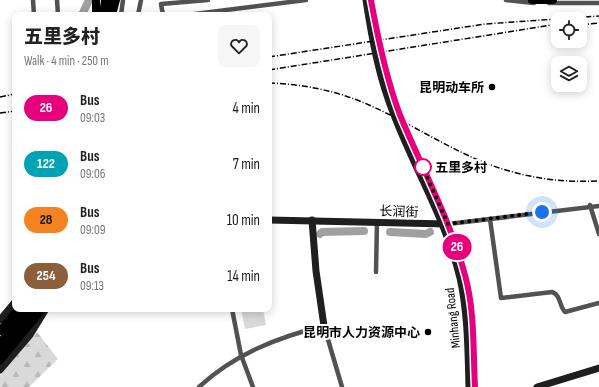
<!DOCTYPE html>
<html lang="en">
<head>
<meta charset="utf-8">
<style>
	:root { --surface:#fff; --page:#f6f6f6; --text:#222; --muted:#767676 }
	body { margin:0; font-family:"Sofia Sans Condensed","Noto Sans SC",sans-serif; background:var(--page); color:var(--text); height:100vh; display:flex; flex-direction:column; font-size:15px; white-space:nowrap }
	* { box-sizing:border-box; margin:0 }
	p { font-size:13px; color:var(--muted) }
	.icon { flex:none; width:22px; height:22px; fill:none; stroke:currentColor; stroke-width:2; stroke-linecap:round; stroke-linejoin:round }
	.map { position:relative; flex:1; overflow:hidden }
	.details { position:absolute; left:12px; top:12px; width:260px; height:300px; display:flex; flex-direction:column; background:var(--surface); border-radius:8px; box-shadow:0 2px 10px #0003 }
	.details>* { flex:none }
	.badge { padding:0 8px; border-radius:13px; font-size:14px; line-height:26px }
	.controls { position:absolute; left:551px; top:12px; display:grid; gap:8px }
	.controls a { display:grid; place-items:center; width:36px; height:36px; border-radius:8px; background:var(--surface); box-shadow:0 2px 10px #0003; font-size:20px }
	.you { position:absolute; width:20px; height:20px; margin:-10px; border:3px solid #fff; border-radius:50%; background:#1a73e8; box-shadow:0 0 0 6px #1a73e833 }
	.map>.badge { position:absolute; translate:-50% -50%; box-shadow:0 0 0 2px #fff }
	.round { display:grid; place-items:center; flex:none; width:42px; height:42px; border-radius:8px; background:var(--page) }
	.headline { display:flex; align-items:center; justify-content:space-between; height:68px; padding:0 12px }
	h1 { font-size:19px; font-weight:800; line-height:30px }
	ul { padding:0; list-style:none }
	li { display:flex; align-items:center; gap:12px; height:56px; padding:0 12px }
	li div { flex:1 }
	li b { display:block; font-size:15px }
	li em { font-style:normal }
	li .badge { min-width:44px; font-weight:700; text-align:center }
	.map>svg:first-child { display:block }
	.forest { fill:url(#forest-firs) }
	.pitch { fill:#d9d9d9 }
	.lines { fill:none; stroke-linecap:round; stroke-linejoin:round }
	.river { stroke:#a0a0a0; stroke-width:8 }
	.street { stroke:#525252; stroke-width:4.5 }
	.secondary { stroke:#1f1f1f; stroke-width:7 }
	.primary { stroke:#000; stroke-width:7 }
	.highway { stroke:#000; stroke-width:8 }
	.rail { stroke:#000; stroke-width:1.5; stroke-dasharray:6 2 1 2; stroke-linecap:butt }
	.line-casing { stroke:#fff; stroke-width:9 }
	.line { stroke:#e6007e; stroke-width:6 }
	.walk { stroke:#000; stroke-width:4; stroke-dasharray:0 7.2 }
	.poi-dot { fill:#000; stroke:#fff; stroke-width:1.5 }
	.stop-dot { fill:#fff; stroke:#e6007e; stroke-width:2 }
	.labels { text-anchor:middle; stroke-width:4; stroke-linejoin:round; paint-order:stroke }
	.poi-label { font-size:13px; font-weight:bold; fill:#000; stroke:#fff; text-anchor:end }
	.stop-label { font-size:13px; font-weight:bold; fill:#000; stroke:#fff; text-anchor:start }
	.street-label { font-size:13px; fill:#000; stroke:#fff }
</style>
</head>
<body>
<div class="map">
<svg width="599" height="387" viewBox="0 0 599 387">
	<defs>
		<pattern id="forest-firs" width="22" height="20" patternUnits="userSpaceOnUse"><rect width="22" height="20" fill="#d9d9d9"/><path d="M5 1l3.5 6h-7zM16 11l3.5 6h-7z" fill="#b8b8b8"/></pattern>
	</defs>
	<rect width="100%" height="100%" fill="#fff"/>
	<!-- forest -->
	<polygon class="forest" points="37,332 58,359 29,387 0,387 0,375"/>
	<!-- pitch -->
	<polygon class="pitch" points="241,309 263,309 266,325 245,329"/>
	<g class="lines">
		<!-- river -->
		<g class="river">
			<polyline points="82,15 89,0"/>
			<polyline points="390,232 426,234 430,232"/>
			<polyline points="320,234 322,232 364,231"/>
		</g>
		<!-- street -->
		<g class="street">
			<polyline points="33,0 34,15"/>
			<polyline points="57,0 58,15"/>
			<polyline points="506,0 534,3"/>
			<polyline points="549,3 599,3"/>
			<polyline points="121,15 123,0"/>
			<polyline points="138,15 141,0"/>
			<polyline points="163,15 161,4 208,0"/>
			<polyline points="187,15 306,0"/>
			<polyline points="590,205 599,234"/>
			<path d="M490,219L501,298L552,292C561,295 559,306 565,312L599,303"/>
			<polyline points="448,224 599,206"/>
			<polyline points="376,272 377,222"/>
			<polyline points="232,309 241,355 253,387"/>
			<path d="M199,387C235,354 278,337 324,326L342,387"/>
		</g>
		<!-- secondary -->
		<g class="secondary">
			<path d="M366,0C372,39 379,78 394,115C415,170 446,220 460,278C468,314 468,351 469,387"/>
			<path d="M371,0C378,39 386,78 400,115C422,168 450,219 465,275C474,311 474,350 475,387"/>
			<polyline points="269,220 447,224"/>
			<polyline points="312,220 316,271 324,326"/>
			<polyline points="0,320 15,302"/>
			<polyline points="0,370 30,335 46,309"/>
			<polyline points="537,387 599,368"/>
		</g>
		<!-- primary -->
		<g class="primary">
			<polyline points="107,15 109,0"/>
			<polyline points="0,352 36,309"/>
			<polyline points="0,361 43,309"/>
		</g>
		<!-- highway -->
		<g class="highway">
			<polyline points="532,0 553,0"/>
			<polyline points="96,15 96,0"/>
			<polyline points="103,15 105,0"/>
			<polyline points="112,15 116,0"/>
			<polyline points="0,331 18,309"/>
			<polyline points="0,343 27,309"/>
		</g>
		<!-- rail -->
		<g class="rail">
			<polyline points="580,25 599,23"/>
			<polyline points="269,57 485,24 599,16"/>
			<polyline points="269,70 558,24"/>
			<path d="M269,83C303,84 338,91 369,105C408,122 444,146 483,162C520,177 559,183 599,181"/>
			<polyline points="0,97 15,94"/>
			<polyline points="0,113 15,111"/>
		</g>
	</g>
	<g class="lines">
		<!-- line casing -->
		<g class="line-casing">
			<path id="line" d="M371,0C378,39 386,78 400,115C422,168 450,219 465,275C475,311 473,350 475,387"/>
		</g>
		<!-- line -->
		<use href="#line" class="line"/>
		<!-- walk -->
		<polyline class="walk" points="423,167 422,166 448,224 542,212"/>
	</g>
	<!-- markers -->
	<g class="poi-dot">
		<circle cx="492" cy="87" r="4"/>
		<circle cx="428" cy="332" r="4"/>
	</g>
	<circle class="stop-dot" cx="423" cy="167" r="8"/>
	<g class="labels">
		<!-- poi labels -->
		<g class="poi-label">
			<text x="484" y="92">昆明动车所</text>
			<text x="420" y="337">昆明市人力资源中心</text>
		</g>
		<!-- stop labels -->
		<g class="stop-label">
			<text x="435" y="172">五里多村</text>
		</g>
		<!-- street labels -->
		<g class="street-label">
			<text transform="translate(399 211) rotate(2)" y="5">长润街</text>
			<text transform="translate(452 318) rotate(-96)" y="5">Minhang Road</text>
		</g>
	</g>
</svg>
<div class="controls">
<a><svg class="icon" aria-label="locate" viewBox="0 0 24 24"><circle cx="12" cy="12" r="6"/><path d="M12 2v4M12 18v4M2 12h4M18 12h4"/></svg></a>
<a><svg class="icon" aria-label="layers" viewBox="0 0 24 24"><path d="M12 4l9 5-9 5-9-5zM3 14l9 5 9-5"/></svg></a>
</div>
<div class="you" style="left:542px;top:212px"></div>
<b class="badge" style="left:457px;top:247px;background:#e6007e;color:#fff">26</b>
<section class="details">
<div class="headline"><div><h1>五里多村</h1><p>Walk · 4 min · 250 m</p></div><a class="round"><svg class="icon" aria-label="heart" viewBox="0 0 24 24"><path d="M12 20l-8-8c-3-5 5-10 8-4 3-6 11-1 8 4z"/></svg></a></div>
<ul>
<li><span class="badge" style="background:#e6007e;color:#fff">26</span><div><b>Bus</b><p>09:03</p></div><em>4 min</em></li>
<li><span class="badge" style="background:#00a3b4;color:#fff">122</span><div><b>Bus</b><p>09:06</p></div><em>7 min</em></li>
<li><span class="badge" style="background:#f58220;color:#111">28</span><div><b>Bus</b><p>09:09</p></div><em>10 min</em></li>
<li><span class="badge" style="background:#8b5e3c;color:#fff">254</span><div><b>Bus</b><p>09:13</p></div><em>14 min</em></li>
</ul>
</section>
</div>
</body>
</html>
